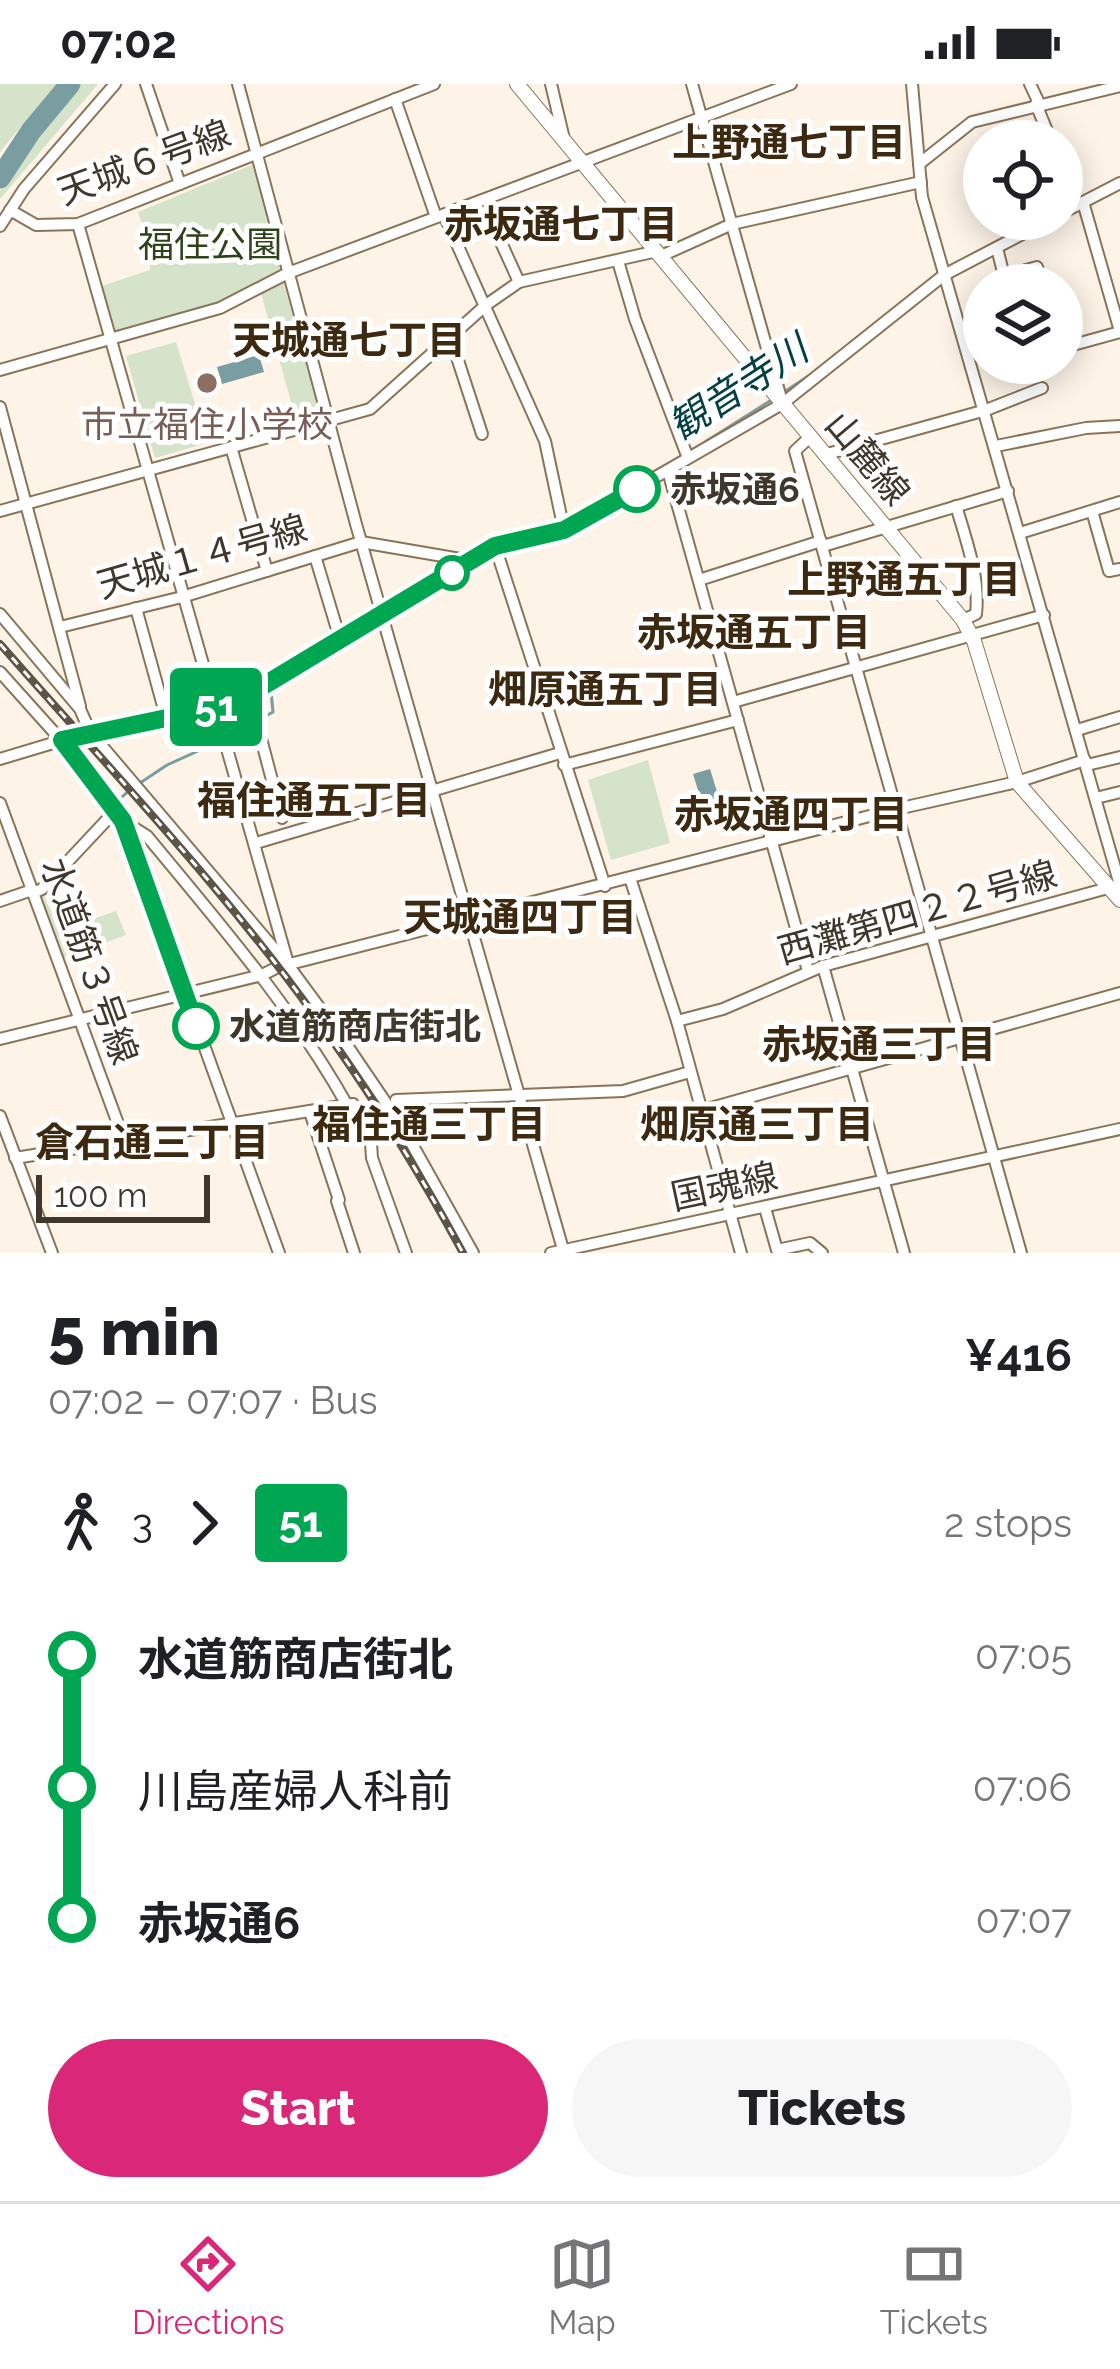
<!DOCTYPE html>
<html lang="en">
<head>
<meta charset="utf-8">
<style>
	:root { --surface:#fff; --page:#f6f6f6; --text:#202124; --muted:#757577; --line:#e0e0e0; --accent:#db2777 }
	body { margin:0; font-family:Raleway,"Noto Sans JP",sans-serif; background:var(--page); color:var(--text); height:100vh; display:flex; flex-direction:column; font-size:45px; white-space:nowrap }
	* { box-sizing:border-box; margin:0 }
	p { font-size:39px; color:var(--muted) }
	.icon { flex:none; width:66px; height:66px; fill:none; stroke:currentColor; stroke-width:2; stroke-linecap:round; stroke-linejoin:round }
	.map { position:relative; height:1169px; overflow:hidden }
	.drawer { display:flex; flex-direction:column; background:var(--surface); flex:1 }
	.drawer>* { flex:none }
	.badge { padding:0 24px; border-radius:9px; font-size:42px; line-height:78px }
	.tools { position:absolute; left:963px; top:36px; display:grid; gap:24px }
	.tools a { display:grid; place-items:center; width:120px; height:120px; border-radius:50%; background:var(--surface); box-shadow:0 6px 30px #0003; font-size:60px }
	.scale { position:absolute; left:36px; bottom:30px; width:174px; box-sizing:border-box; padding-left:12px; border:6px solid #40372b; border-top:0; font-size:33px; line-height:42px; white-space:nowrap; color:#40372b; -webkit-text-stroke:9px #fff; paint-order:stroke }
	.map>.badge { position:absolute; translate:-50% -50%; box-shadow:0 0 0 6px #fff }
	.legs { display:flex; align-items:center; gap:18px; height:132px; padding:0 48px; font-size:39px }
	.legs p { margin-inline-start:auto }
	.summary { display:flex; align-items:center; justify-content:space-between; height:204px; padding:0 48px }
	h1 { font-size:66px; font-weight:800; line-height:90px }
	.action { display:flex; gap:24px; margin-top:auto; padding:24px 48px }
	.action a { flex:1; height:138px; border-radius:72px; background:var(--accent); color:#fff; font-size:48px; font-weight:800; line-height:138px; text-align:center }
	.action a+a { background:var(--page); color:var(--text) }
	ul { padding:0 48px; list-style:none }
	li { display:flex; align-items:center; gap:42px; height:132px; font-size:45px }
	li i { display:grid; place-items:center; width:18px; height:100%; margin:0 15px; background:currentColor }
	li i::after { content:''; width:30px; height:30px; margin:-15px; border:9px solid; border-radius:50%; background:var(--surface) }
	li p { margin-inline-start:auto }
	li:first-child i { background:linear-gradient(#0000 50%,currentColor 0) }
	li:last-child i { background:linear-gradient(currentColor 50%,#0000 0) }
	.status { display:flex; justify-content:space-between; align-items:center; height:84px; padding:0 60px; background:var(--surface); direction:ltr }
	.status svg { height:33px; fill:currentColor }
	.tab-bar { display:flex; justify-content:space-around; align-items:center; height:168px; border-top:3px solid var(--line); background:var(--surface); font-size:33px; color:var(--muted) }
	.tab-bar a { display:grid; justify-items:center; gap:6px }
	.tab-bar .active { color:var(--accent) }
	.map>svg:first-child { display:block }
	.green { fill:#d4e3c9 }
	.water { fill:#799da0 }
	.lines { fill:none; stroke-linecap:round; stroke-linejoin:round }
	.stream { stroke:#799da0; stroke-width:3 }
	.river { stroke:#799da0; stroke-width:21 }
	.minor-casing { stroke:#8a7459; stroke-width:14 }
	.major-casing { stroke:#8a7459; stroke-width:16 }
	.minor { stroke:#fff; stroke-width:10 }
	.major { stroke:#fff; stroke-width:14 }
	.rail-casing { stroke:#5d5448; stroke-width:8 }
	.rail { stroke:#fff; stroke-width:3; stroke-dasharray:9; stroke-linecap:butt }
	.line-1-casing { stroke:#fff; stroke-width:27 }
	.line-1 { stroke:#00a651; stroke-width:18 }
	.education-dot { fill:#8d6e63; stroke:#fff; stroke-width:4.5 }
	.stop-1-dot { fill:#fff; stroke:#00a651; stroke-width:6 }
	.labels { text-anchor:middle; stroke-width:10; stroke-linejoin:round; paint-order:stroke }
	.street-label { font-size:36px; fill:#40372b; stroke:#fff }
	.park-label { font-size:36px; fill:#2e4319; stroke:#fff }
	.education-label { font-size:36px; fill:#785e54; stroke:#fff }
	.stop-label { font-size:36px; font-weight:bold; fill:#40372b; stroke:#fff; text-anchor:start }
	.neighbourhood-label { font-size:39px; font-weight:bold; fill:#3c2910; stroke:#fff }
	.water-label { font-size:39px; font-style:italic; fill:#034044; stroke:#fff }
</style>
</head>
<body>
<div class="status"><b>07:02</b><svg viewBox="0 0 49 12"><path d="M0 12V9h3v3zM5 12V6h3v6zM10 12V3h3v9zM15 12V0h3v12zM26 1h20v11H26zM47 4h2v5h-2z"/></svg></div>
<div class="map">
<svg width="1120" height="1169" viewBox="0 0 1120 1169">
	<rect width="100%" height="100%" fill="#fdf3e7"/>
	<!-- green -->
	<g class="green">
		<polygon points="0,0 56,0 0,68"/>
		<polygon points="77,0 98,0 0,115 0,107 40,41"/>
		<polygon points="252,81 282,186 215,223 116,248 102,202 150,186 150,180 155,178 138,128"/>
		<polygon points="283,197 320,330 296,336 261,209"/>
		<polygon points="176,258 207,359 155,374 126,272"/>
		<polygon points="648,676 670,759 611,776 588,696"/>
		<polygon points="43,810 53,831 75,824 82,839 116,827 126,851 61,875 38,815"/>
	</g>
	<!-- water -->
	<g class="water">
		<polygon points="259,271 264,288 222,300 217,283"/>
		<polygon points="710,685 723,727 706,732 693,690"/>
	</g>
	<g class="lines">
		<!-- stream -->
		<g class="stream">
			<polyline points="781,310 813,289"/>
			<polyline points="705,358 773,315"/>
			<polyline points="495,457 569,435 666,381"/>
			<polyline points="384,518 455,479"/>
			<polyline points="246,643 273,628 271,607"/>
			<polyline points="140,699 167,681 222,656"/>
			<polyline points="113,721 132,704"/>
		</g>
		<!-- river -->
		<polyline class="river" points="0,94 31,47 70,0"/>
		<!-- minor casing -->
		<g class="minor-casing">
			<g id="minor">
				<polyline points="146,0 180,100"/>
				<polyline points="238,0 356,440 564,1169"/>
				<polyline points="551,0 564,55"/>
				<polyline points="692,0 781,314"/>
				<polyline points="912,0 922,113 1120,801"/>
				<polyline points="1030,0 1039,19"/>
				<polyline points="395,15 436,133"/>
				<polyline points="1036,20 1047,47"/>
				<polyline points="919,80 972,38 1120,2"/>
				<polyline points="1083,118 1120,247"/>
				<polyline points="10,126 36,141 78,140 434,0"/>
				<polyline points="1062,129 1120,99"/>
				<polyline points="444,131 545,357 564,446"/>
				<polyline points="78,140 287,876"/>
				<polyline points="0,142 24,105 115,0"/>
				<polyline points="499,154 519,198"/>
				<polyline points="997,164 1004,192 1037,183 1042,201"/>
				<polyline points="661,172 732,140 921,98"/>
				<polyline points="618,177 635,235 688,374"/>
				<polyline points="451,255 482,350"/>
				<polyline points="1062,264 1120,248"/>
				<polyline points="0,286 220,224 288,189 791,0"/>
				<polyline points="0,323 80,622"/>
				<polyline points="811,352 795,367 1021,1169"/>
				<polyline points="996,362 1086,344 1120,342"/>
				<polyline points="231,363 267,487"/>
				<polyline points="827,370 986,326 1042,304"/>
				<polyline points="668,387 808,887"/>
				<path d="M956,422C967,458 980,495 976,530L963,536"/>
				<polyline points="0,427 370,325 486,221 519,198 657,167"/>
				<polyline points="1092,427 1109,487 1120,485"/>
				<polyline points="1020,449 1120,418"/>
				<polyline points="495,462 605,802"/>
				<polyline points="823,462 1008,407"/>
				<polyline points="315,472 340,555"/>
				<polyline points="699,496 821,457"/>
				<polyline points="136,524 166,633"/>
				<polyline points="0,530 80,625 90,648 288,881 344,957 403,1044 473,1169"/>
				<polyline points="60,543 182,513 361,458 472,477"/>
				<path d="M0,588L61,656L123,737L147,752C219,839 292,923 347,1021L353,1020L370,1045L372,1074L406,1169"/>
				<polyline points="733,618 1044,531"/>
				<polyline points="1077,646 1120,633"/>
				<polyline points="225,660 255,645 259,647 282,734"/>
				<polyline points="0,675 90,648 214,624 248,611 495,462 564,446 782,320 944,191 1051,135"/>
				<polyline points="564,681 738,636"/>
				<polyline points="1087,681 1120,673"/>
				<polyline points="1096,714 1120,708"/>
				<polyline points="0,719 124,1056"/>
				<polyline points="123,737 279,1169"/>
				<polyline points="256,759 560,669"/>
				<polyline points="630,794 677,937 741,1169"/>
				<polyline points="33,809 42,805 116,726"/>
				<polyline points="0,817 32,806"/>
				<polyline points="823,882 904,1169"/>
				<polyline points="677,937 723,925 823,882 1108,804"/>
				<polyline points="0,955 262,891 278,883 897,725 1017,698 1085,676"/>
				<polyline points="396,1016 623,1007 690,988"/>
				<polyline points="700,1027 1120,909"/>
				<polyline points="310,1028 339,1116"/>
				<polyline points="0,1032 52,1169"/>
				<polyline points="15,1074 347,1021"/>
				<polyline points="337,1117 354,1169"/>
				<polyline points="765,1124 777,1166 810,1159 822,1169"/>
				<polyline points="551,1169 1120,1045"/>
			</g>
		</g>
		<!-- major casing -->
		<g class="major-casing">
			<polyline id="major" points="517,0 963,536 974,557 1017,698 1120,816"/>
		</g>
		<!-- minor -->
		<use href="#minor" class="minor"/>
		<!-- major -->
		<use href="#major" class="major"/>
		<!-- rail casing -->
		<g class="rail-casing">
			<path id="rail" d="M0,560C114,690 236,817 334,959C381,1026 424,1097 463,1169"/>
		</g>
		<!-- rail -->
		<use href="#rail" class="rail"/>
	</g>
	<g class="lines">
		<!-- line-1 casing -->
		<g class="line-1-casing">
			<polyline id="line-1" points="196,942 123,737 62,656 214,624 248,611 495,462 564,446 637,405"/>
		</g>
		<!-- line-1 -->
		<use href="#line-1" class="line-1"/>
	</g>
	<!-- markers -->
	<circle class="education-dot" cx="207" cy="299" r="12"/>
	<g class="stop-1-dot">
		<circle cx="637" cy="405" r="21"/>
		<circle cx="452" cy="489" r="15"/>
		<circle cx="196" cy="942" r="21"/>
	</g>
	<g class="labels">
		<!-- street labels -->
		<g class="street-label">
			<text transform="translate(144 78) rotate(-20)" y="13">天城６号線</text>
			<text transform="translate(868 374) rotate(50)" y="13">山麓線</text>
			<text transform="translate(202 472) rotate(-16)" y="13">天城１４号線</text>
			<text transform="translate(917 828) rotate(-16)" y="13">西灘第四２２号線</text>
			<text transform="translate(90 877) rotate(70)" y="13">水道筋３号線</text>
			<text transform="translate(724 1102) rotate(-12)" y="13">国魂線</text>
		</g>
		<!-- park labels -->
		<g class="park-label">
			<text x="210" y="173">福住公園</text>
		</g>
		<!-- education labels -->
		<g class="education-label">
			<text x="207" y="353">市立福住小学校</text>
		</g>
		<!-- stop labels -->
		<g class="stop-label">
			<text x="670" y="418">赤坂通6</text>
			<text x="229" y="955">水道筋商店街北</text>
		</g>
		<!-- neighbourhood labels -->
		<g class="neighbourhood-label">
			<text x="789" y="72">上野通七丁目</text>
			<text x="561" y="154">赤坂通七丁目</text>
			<text x="349" y="270">天城通七丁目</text>
			<text x="904" y="509">上野通五丁目</text>
			<text x="754" y="562">赤坂通五丁目</text>
			<text x="605" y="619">畑原通五丁目</text>
			<text x="314" y="730">福住通五丁目</text>
			<text x="791" y="744">赤坂通四丁目</text>
			<text x="520" y="847">天城通四丁目</text>
			<text x="879" y="974">赤坂通三丁目</text>
			<text x="429" y="1054">福住通三丁目</text>
			<text x="757" y="1054">畑原通三丁目</text>
			<text x="152" y="1072">倉石通三丁目</text>
		</g>
		<!-- water labels -->
		<g class="water-label">
			<text transform="translate(738 303) rotate(-33)" y="14">観音寺川</text>
		</g>
	</g>
</svg>
<div class="tools">
<a><svg class="icon" aria-label="locate" viewBox="0 0 24 24"><circle cx="12" cy="12" r="6"/><path d="M12 2v4M12 18v4M2 12h4M18 12h4"/></svg></a>
<a><svg class="icon" aria-label="layers" viewBox="0 0 24 24"><path d="M12 4l9 5-9 5-9-5zM3 14l9 5 9-5"/></svg></a>
</div>
<div class="scale">100 m</div>
<b class="badge" style="left:216px;top:623px;background:#00a651;color:#fff">51</b>
</div>
<section class="drawer">
<div class="summary"><div><h1>5 min</h1><p>07:02 – 07:07 · Bus</p></div><b>¥416</b></div>
<div class="legs"><svg class="icon" aria-label="walk" viewBox="0 0 24 24"><circle cx="13" cy="4" r="2"/><path d="M13 8l-2 6 4 7M11 14l-3 7M7 12l3-4h3l4 4"/></svg>3<svg class="icon" aria-label="forward" viewBox="0 0 24 24"><path d="M9 5l7 7-7 7"/></svg><b class="badge" style="background:#00a651;color:#fff">51</b><p>2 stops</p></div>
<ul>
<li><i style="color:#00a651"></i><b>水道筋商店街北</b><p>07:05</p></li>
<li><i style="color:#00a651"></i><span>川島産婦人科前</span><p>07:06</p></li>
<li><i style="color:#00a651"></i><b>赤坂通6</b><p>07:07</p></li>
</ul>
<div class="action"><a>Start</a><a>Tickets</a></div>
</section>
<nav class="tab-bar">
<a class="active"><svg class="icon" aria-label="directions" viewBox="0 0 24 24"><path d="M12 3l9 9-9 9-9-9zM9 14v-3h6M13 9l2 2-2 2"/></svg>Directions</a>
<a><svg class="icon" aria-label="map" viewBox="0 0 24 24"><path d="M3 6l6-2 6 2 6-2v14l-6 2-6-2-6 2zM9 4v14M15 6v14"/></svg>Map</a>
<a><svg class="icon" aria-label="tickets" viewBox="0 0 24 24"><path d="M3 7h18v10H3zM15 7v10"/></svg>Tickets</a>
</nav>
</body>
</html>
